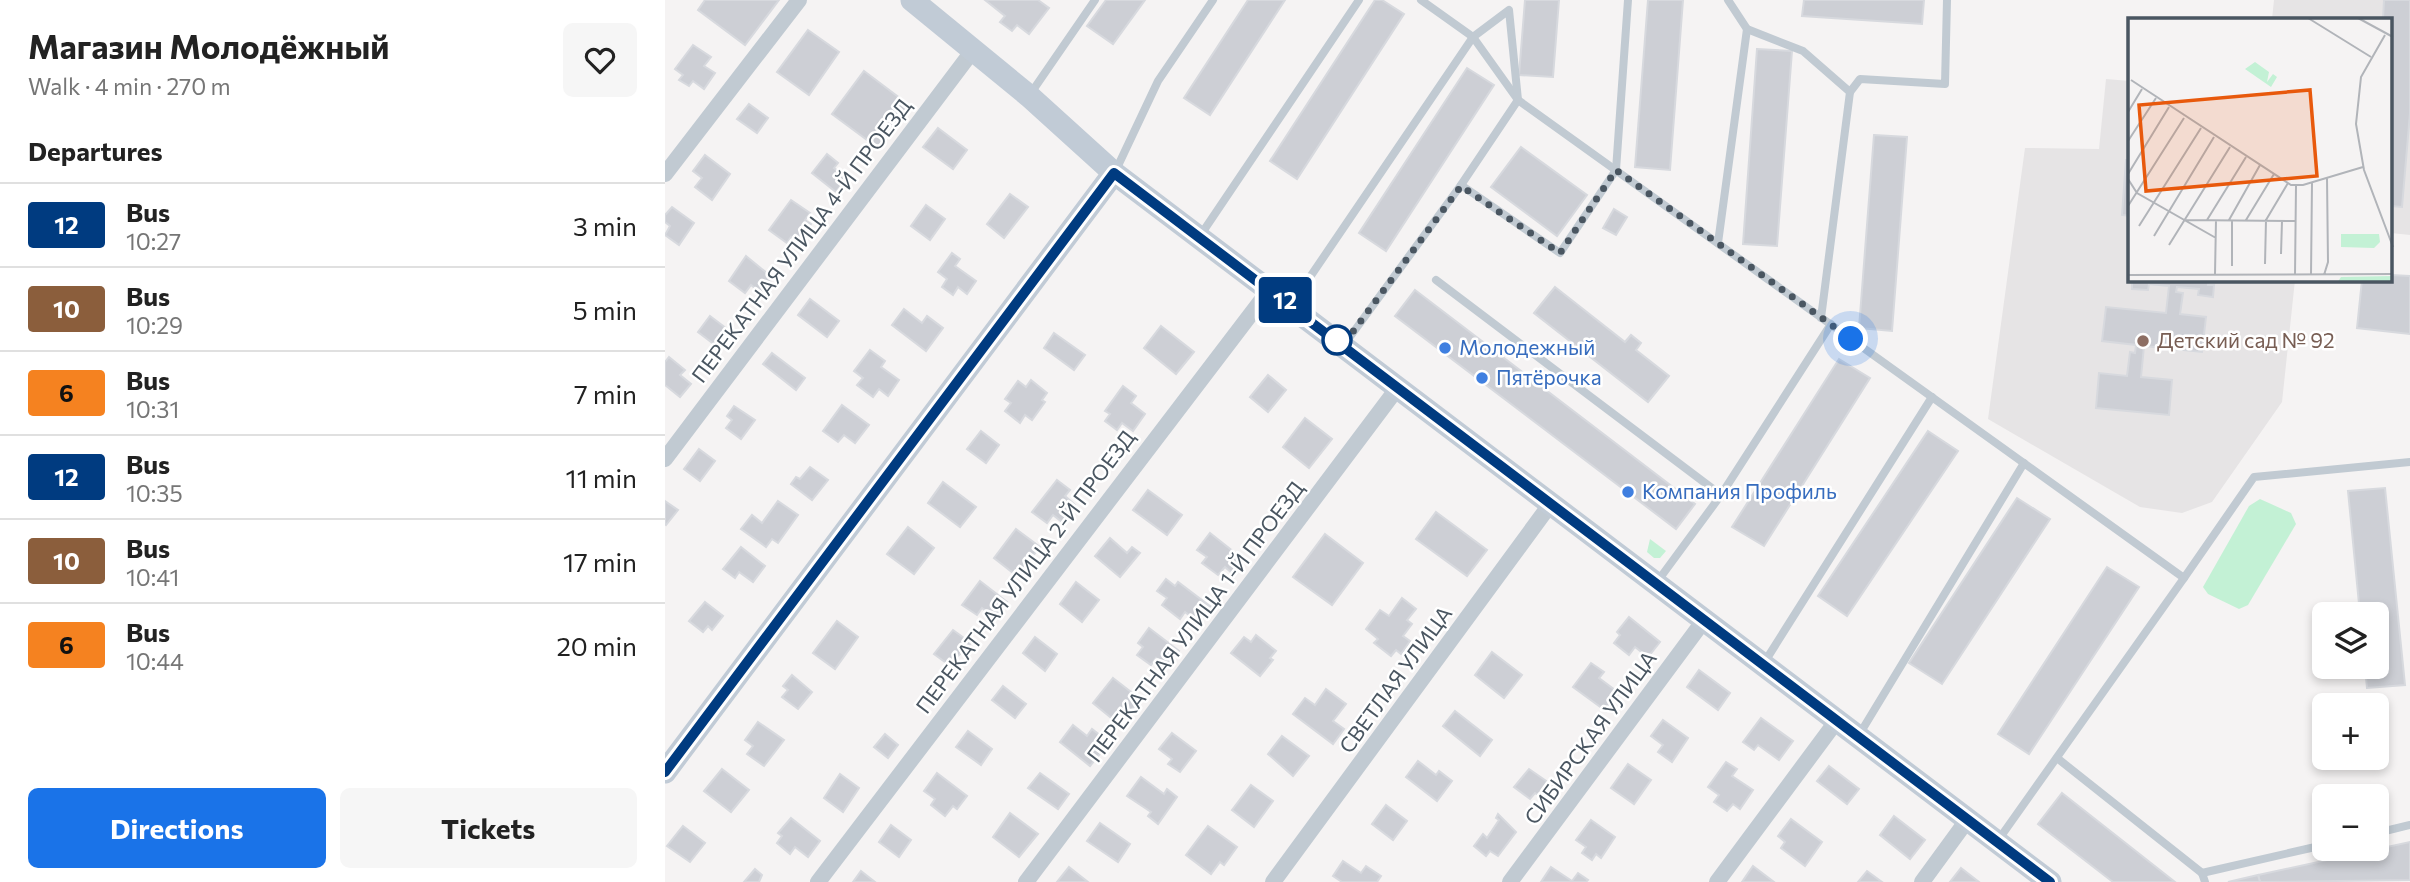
<!DOCTYPE html>
<html lang="en">
<head>
<meta charset="utf-8">
<style>
	:root { --surface:#fff; --page:#f6f6f6; --text:#222; --muted:#767676; --line:#e0e0e0; --accent:#1a73e8 }
	body { margin:0; font-family:Commissioner,sans-serif; background:var(--page); color:var(--text); height:100vh; display:flex; flex-direction:column; font-size:26px; white-space:nowrap }
	* { box-sizing:border-box; margin:0 }
	p { font-size:23px; color:var(--muted) }
	.icon { flex:none; width:38px; height:38px; fill:none; stroke:currentColor; stroke-width:2; stroke-linecap:round; stroke-linejoin:round }
	.map { position:relative; flex:1; overflow:hidden }
	.panel { display:flex; flex-direction:column; background:var(--surface); width:665px }
	.panel>* { flex:none }
	.badge { padding:0 14px; border-radius:5px; font-size:24px; line-height:46px }
	.buttons { position:absolute; left:1647px; top:602px; display:grid; gap:14px }
	.buttons a { display:grid; place-items:center; width:77px; height:77px; border-radius:10px; background:var(--surface); box-shadow:0 4px 10px #0003; font-size:35px }
	.you { position:absolute; width:35px; height:35px; margin:-18px; border:5px solid #fff; border-radius:50%; background:#1a73e8; box-shadow:0 0 0 10px #1a73e833 }
	.map>.badge { position:absolute; translate:-50% -50%; box-shadow:0 0 0 4px #fff }
	h2 { padding:0 28px; font-size:26px; line-height:63px }
	.round { display:grid; place-items:center; flex:none; width:74px; height:74px; border-radius:10px; background:var(--page) }
	.overview { display:flex; align-items:center; justify-content:space-between; height:119px; padding:0 28px }
	h1 { font-size:33px; font-weight:700; line-height:52px }
	.button { display:flex; gap:14px; margin-top:auto; padding:14px 28px }
	.button a { flex:1; height:80px; border-radius:10px; background:var(--accent); color:#fff; font-size:28px; font-weight:700; line-height:80px; text-align:center }
	.button a+a { background:var(--page); color:var(--text) }
	ul { padding:0; list-style:none }
	li { display:flex; align-items:center; gap:21px; height:84px; padding:0 28px; border-top:2px solid var(--line) }
	li div { flex:1 }
	li b { display:block; font-size:26px }
	li em { font-style:normal }
	li .badge { min-width:77px; font-weight:700; text-align:center }
	main { display:flex; flex:1; min-height:0 }
	.map>svg:first-child { display:block }
	.education { fill:#e6e4e5 }
	.green { fill:#c3f1d5 }
	.building { fill:#cdcfd5; stroke:#d7d9de; stroke-width:2 }
	.lines { fill:none; stroke-linecap:round; stroke-linejoin:round }
	.lane { stroke:#c1cad2; stroke-width:8 }
	.street { stroke:#c1cad2; stroke-width:16 }
	.secondary { stroke:#c1cbd6; stroke-width:23 }
	.line-casing { stroke:#fff; stroke-width:16 }
	.line { stroke:#003b80; stroke-width:10 }
	.walk { stroke:#4a5661; stroke-width:7; stroke-dasharray:0 12.6 }
	.stop-dot { fill:#fff; stroke:#003b80; stroke-width:3.5 }
	.education-dot { fill:#8d6e63; stroke:#fff; stroke-width:2.5 }
	.shop-dot { fill:#3f7fe0; stroke:#fff; stroke-width:2.5 }
	.labels { text-anchor:middle; stroke-width:5; stroke-linejoin:round; paint-order:stroke }
	.street-label { font-size:21px; fill:#4a5661; stroke:#fff }
	.education-label { font-size:21px; fill:#785e54; stroke:#fff; text-anchor:start }
	.shop-label { font-size:21px; fill:#366cbe; stroke:#fff; text-anchor:start }
	.inset-road { fill:none; stroke:#b1b4b9; stroke-width:2 }
	.view { fill:#e8590c; fill-opacity:0.15; stroke:#e8590c; stroke-width:3.5 }
	.inset-edge { fill:none; stroke:#4a5661; stroke-width:3.5 }
</style>
</head>
<body>
<main>
<section class="panel">
<div class="overview"><div><h1>Магазин Молодёжный</h1><p>Walk · 4 min · 270 m</p></div><a class="round"><svg class="icon" aria-label="heart" viewBox="0 0 24 24"><path d="M12 20l-8-8c-3-5 5-10 8-4 3-6 11-1 8 4z"/></svg></a></div>
<h2>Departures</h2>
<ul>
<li><span class="badge" style="background:#003b80;color:#fff">12</span><div><b>Bus</b><p>10:27</p></div><em>3 min</em></li>
<li><span class="badge" style="background:#8b5e3c;color:#fff">10</span><div><b>Bus</b><p>10:29</p></div><em>5 min</em></li>
<li><span class="badge" style="background:#f58220;color:#111">6</span><div><b>Bus</b><p>10:31</p></div><em>7 min</em></li>
<li><span class="badge" style="background:#003b80;color:#fff">12</span><div><b>Bus</b><p>10:35</p></div><em>11 min</em></li>
<li><span class="badge" style="background:#8b5e3c;color:#fff">10</span><div><b>Bus</b><p>10:41</p></div><em>17 min</em></li>
<li><span class="badge" style="background:#f58220;color:#111">6</span><div><b>Bus</b><p>10:44</p></div><em>20 min</em></li>
</ul>
<div class="button"><a>Directions</a><a>Tickets</a></div>
</section>
<div class="map">
<svg width="1745" height="882" viewBox="0 0 1745 882">
	<rect width="100%" height="100%" fill="#f5f3f3"/>
	<!-- education -->
	<g class="education">
		<polygon points="1609,0 1745,0 1745,235 1726,233 1726,19 1607,19"/>
		<polygon points="1441,79 1465,81 1465,280 1630,280 1617,402 1547,502 1517,513 1475,507 1323,419 1360,148 1434,149"/>
	</g>
	<!-- green -->
	<g class="green">
		<polygon points="1595,499 1626,513 1631,524 1583,605 1574,609 1543,594 1538,587 1584,506"/>
		<polygon points="985,539 1001,551 995,558 989,558 982,552"/>
	</g>
	<!-- building -->
	<g class="building">
		<polygon points="40,0 114,0 80,45 33,10"/>
		<polygon points="320,0 373,0 384,8 364,34 352,25 347,31 335,22 340,16"/>
		<polygon points="441,0 480,0 448,44 422,26"/>
		<polygon points="583,0 620,0 545,115 519,98"/>
		<polygon points="710,0 717,0 739,14 632,179 605,161"/>
		<polygon points="860,0 894,0 888,77 854,75"/>
		<polygon points="983,0 1018,0 1005,170 970,167"/>
		<polygon points="1139,0 1259,0 1257,24 1137,16"/>
		<polygon points="1719,0 1745,0 1745,113 1737,207 1726,206 1726,19 1718,19"/>
		<polygon points="143,30 174,52 144,95 112,72"/>
		<polygon points="28,45 46,57 39,66 50,73 39,89 28,81 24,86 14,80 18,75 10,69"/>
		<polygon points="1092,49 1127,51 1112,246 1078,244"/>
		<polygon points="802,68 829,85 721,251 694,233"/>
		<polygon points="199,71 244,105 213,148 167,114"/>
		<polygon points="84,104 103,118 92,133 72,119"/>
		<polygon points="273,128 302,150 288,169 258,147"/>
		<polygon points="1209,135 1242,137 1227,331 1194,328"/>
		<polygon points="856,147 922,195 892,236 826,187"/>
		<polygon points="162,154 173,163 169,168 181,178 171,192 147,173"/>
		<polygon points="40,155 65,174 47,200 30,187 37,178 28,171"/>
		<polygon points="1461,160 1465,160 1465,216 1457,215"/>
		<polygon points="345,194 363,207 339,238 322,224"/>
		<polygon points="126,200 145,213 140,220 146,224 133,242 126,237 122,243 104,230"/>
		<polygon points="261,205 280,219 265,240 246,226"/>
		<polygon points="7,207 29,223 14,245 0,235 5,226 0,222 0,215"/>
		<polygon points="949,209 962,217 951,235 938,228"/>
		<polygon points="287,253 295,259 290,266 311,281 302,294 293,287 288,295 277,287 282,279 273,272"/>
		<polygon points="81,256 108,278 96,293 86,285 80,293 64,281"/>
		<polygon points="1726,275 1745,276 1745,334 1692,328 1697,280 1726,280"/>
		<polygon points="1467,280 1544,280 1543,285 1549,285 1548,297 1533,295 1534,289 1512,287 1511,292 1518,293 1515,314 1541,317 1537,352 1479,346 1476,377 1507,380 1504,415 1431,408 1434,373 1462,376 1465,352 1470,353 1471,345 1437,341 1441,307 1501,313 1504,286 1484,284 1483,290 1467,289"/>
		<polygon points="890,287 960,342 966,335 976,343 971,350 1004,376 983,402 869,313"/>
		<polygon points="750,290 1030,504 1011,529 730,316"/>
		<polygon points="145,299 174,321 162,337 133,315"/>
		<polygon points="239,309 257,323 262,316 278,328 261,351 227,325"/>
		<polygon points="45,316 66,332 54,348 33,332"/>
		<polygon points="496,326 529,352 511,374 479,348"/>
		<polygon points="389,333 420,355 409,370 379,348"/>
		<polygon points="205,350 220,361 216,367 234,380 223,396 214,389 208,397 192,385 198,378 189,371"/>
		<polygon points="107,353 140,378 131,390 98,364"/>
		<polygon points="4,357 20,370 15,375 26,384 15,397 0,385 0,362"/>
		<polygon points="1174,359 1205,378 1099,546 1067,527"/>
		<polygon points="603,375 621,390 603,412 585,397"/>
		<polygon points="366,380 382,393 377,400 380,402 367,420 360,415 355,423 340,411 346,403 340,399 353,381 361,387"/>
		<polygon points="458,386 471,396 466,403 480,414 468,431 457,423 452,430 440,421 445,414 440,411"/>
		<polygon points="177,405 204,425 190,443 179,435 173,442 158,431"/>
		<polygon points="69,406 90,420 76,439 61,428 67,420 62,416"/>
		<polygon points="640,418 667,439 644,468 618,447"/>
		<polygon points="316,431 334,445 321,463 302,449"/>
		<polygon points="1263,431 1293,451 1182,616 1153,596"/>
		<polygon points="34,449 50,461 35,481 19,469"/>
		<polygon points="145,467 163,480 147,500 126,484 131,477 135,479"/>
		<polygon points="392,480 405,490 400,496 410,505 397,522 388,515 382,523 367,512"/>
		<polygon points="278,482 311,507 295,527 263,503"/>
		<polygon points="1720,488 1740,685 1702,688 1700,667 1712,667 1712,614 1695,614 1683,491"/>
		<polygon points="483,490 517,515 502,535 468,510"/>
		<polygon points="1352,498 1385,519 1277,684 1244,663"/>
		<polygon points="0,501 13,510 1,525 0,524"/>
		<polygon points="113,501 133,515 113,543 107,539 101,547 76,529 87,515 97,523"/>
		<polygon points="771,512 822,550 802,576 751,539"/>
		<polygon points="243,527 269,548 249,574 222,554"/>
		<polygon points="351,529 375,547 352,576 329,558"/>
		<polygon points="545,533 579,560 568,574 560,567 553,575 537,563 542,557 532,550"/>
		<polygon points="660,534 698,563 667,605 628,577"/>
		<polygon points="445,538 462,553 467,547 475,553 455,577 430,556"/>
		<polygon points="76,547 100,566 88,582 74,572 70,578 58,569"/>
		<polygon points="1442,567 1474,587 1364,754 1333,734"/>
		<polygon points="501,579 510,586 513,582 546,607 534,623 520,612 515,619 497,605 502,598 492,591"/>
		<polygon points="315,581 342,602 330,618 317,608 312,615 297,605"/>
		<polygon points="411,582 434,600 417,622 395,604"/>
		<polygon points="737,598 751,609 742,620 747,624 738,636 745,641 736,654 731,650 726,656 709,643 713,639 701,629 715,610 724,616"/>
		<polygon points="40,602 58,616 47,630 43,626 38,632 24,621"/>
		<polygon points="964,617 995,642 983,657 970,647 964,655 949,643 955,635 952,632"/>
		<polygon points="172,621 193,637 170,669 148,653"/>
		<polygon points="484,628 514,651 502,666 491,658 486,665 472,655 478,647 473,643"/>
		<polygon points="288,630 306,643 284,665 269,654"/>
		<polygon points="591,635 611,651 605,658 608,660 595,676 566,653 579,637 586,642"/>
		<polygon points="370,637 392,654 380,671 358,653"/>
		<polygon points="827,652 857,675 839,698 810,675"/>
		<polygon points="926,663 939,672 934,678 954,693 941,711 908,687"/>
		<polygon points="1034,670 1065,693 1053,710 1022,687"/>
		<polygon points="127,675 147,692 133,709 117,697 123,690 118,686"/>
		<polygon points="448,678 475,699 455,725 428,703"/>
		<polygon points="338,686 361,704 350,718 327,700"/>
		<polygon points="661,689 681,704 668,721 679,729 668,744 628,714 640,698 650,705"/>
		<polygon points="790,711 827,740 815,756 778,726"/>
		<polygon points="1096,718 1128,741 1114,760 1093,745 1089,750 1078,742"/>
		<polygon points="998,720 1023,738 1007,762 993,752 998,745 986,736"/>
		<polygon points="93,722 119,740 99,766 82,754 88,746 80,740"/>
		<polygon points="408,725 422,736 427,729 441,740 436,747 439,749 425,766 395,742"/>
		<polygon points="303,731 327,749 316,765 291,747"/>
		<polygon points="507,733 531,751 515,772 503,764 507,759 494,749"/>
		<polygon points="220,734 233,745 223,758 209,747"/>
		<polygon points="617,736 644,756 628,776 603,754"/>
		<polygon points="753,761 771,775 774,771 787,781 772,801 741,777"/>
		<polygon points="1061,762 1072,769 1067,776 1088,790 1075,809 1068,804 1062,811 1049,802 1054,795 1043,787"/>
		<polygon points="963,764 986,780 969,804 946,788"/>
		<polygon points="1164,766 1194,789 1182,804 1152,781"/>
		<polygon points="57,769 84,790 66,812 39,791"/>
		<polygon points="864,769 887,785 878,798 870,793 865,799 849,787"/>
		<polygon points="272,773 302,796 292,809 288,806 280,816 266,805 270,799 259,791"/>
		<polygon points="375,773 404,794 393,809 363,788"/>
		<polygon points="175,774 194,788 178,812 159,798"/>
		<polygon points="476,777 499,794 502,789 512,797 493,824 483,816 486,812 462,796"/>
		<polygon points="586,785 608,801 589,827 567,810"/>
		<polygon points="1397,793 1510,882 1448,882 1373,824"/>
		<polygon points="721,805 742,821 728,840 707,824"/>
		<polygon points="345,813 373,834 354,857 328,837"/>
		<polygon points="833,814 851,832 833,856 825,851 821,856 809,846 818,834 822,838 834,820 831,818"/>
		<polygon points="1229,816 1260,840 1245,859 1215,835"/>
		<polygon points="126,818 155,841 143,857 130,847 125,854 112,843 117,836 113,833"/>
		<polygon points="1126,819 1157,842 1140,866 1116,848 1120,842 1113,836"/>
		<polygon points="926,820 950,837 936,858 931,854 927,860 917,853 921,847 911,840"/>
		<polygon points="435,823 465,844 453,862 422,841"/>
		<polygon points="226,825 246,840 234,857 214,842"/>
		<polygon points="18,826 40,843 25,862 2,846"/>
		<polygon points="543,826 572,847 559,865 555,862 546,874 521,855"/>
		<polygon points="1745,842 1745,880 1595,882 1593,875"/>
		<polygon points="678,861 696,873 701,866 716,876 712,882 677,882 668,876"/>
		<polygon points="1088,866 1109,882 1077,882"/>
		<polygon points="404,867 423,882 392,882"/>
		<polygon points="886,867 907,881 913,873 923,880 921,882 876,882"/>
		<polygon points="1296,868 1314,882 1285,882"/>
		<polygon points="90,869 97,875 94,882 79,882"/>
		<polygon points="196,871 210,882 188,882"/>
		<polygon points="1202,871 1217,882 1193,882"/>
		<polygon points="1593,875 1595,882 1563,882"/>
	</g>
	<g class="lines">
		<!-- lane -->
		<g class="lane">
			<polyline points="756,0 808,37 853,100 1519,578 1334,839"/>
			<polyline points="1063,0 1082,29 1138,51 1185,92 1156,318"/>
			<polyline points="1185,92 1195,79 1280,84 1282,0"/>
			<polyline points="366,93 430,0"/>
			<polyline points="451,170 493,81 548,0"/>
			<polyline points="796,185 895,253 951,170 963,0"/>
			<polyline points="535,236 694,0"/>
			<polyline points="1053,243 1082,29"/>
			<polyline points="771,280 1056,495 992,582"/>
			<polyline points="626,305 808,37 844,10 853,100 796,185 679,345"/>
			<polyline points="1056,495 1166,324"/>
			<polyline points="1519,578 1589,477 1745,462"/>
			<polyline points="1099,663 1267,397"/>
			<polyline points="1194,735 1359,463"/>
			<polyline points="1392,758 1537,873 1540,882"/>
			<polyline points="1712,833 1745,825"/>
			<polyline points="1537,873 1659,845"/>
		</g>
		<!-- street -->
		<g class="street">
			<polyline points="0,174 134,0"/>
			<polyline points="0,459 309,49"/>
			<polyline points="153,882 605,289"/>
			<polyline points="361,882 734,386"/>
			<polyline points="608,882 887,502"/>
			<polyline points="845,882 1040,619"/>
			<polyline points="1052,882 1173,719"/>
			<polyline points="1257,882 1303,819"/>
		</g>
		<!-- secondary -->
		<g class="secondary">
			<polyline points="247,0 364,96 449,173 1385,882"/>
			<polyline points="0,772 449,173"/>
		</g>
	</g>
	<g class="lines">
		<!-- line casing -->
		<g class="line-casing">
			<polyline id="line" points="0,772 449,173 1385,882"/>
		</g>
		<!-- line -->
		<use href="#line" class="line"/>
		<!-- walk -->
		<polyline class="walk" points="672,340 678,345 796,186 895,253 951,170 1186,339"/>
	</g>
	<!-- markers -->
	<circle class="stop-dot" cx="672" cy="340" r="14"/>
	<circle class="education-dot" cx="1478" cy="341" r="7"/>
	<g class="shop-dot">
		<circle cx="780" cy="348" r="7"/>
		<circle cx="817" cy="378" r="7"/>
		<circle cx="963" cy="492" r="7"/>
	</g>
	<g class="labels">
		<!-- street labels -->
		<g class="street-label">
			<text transform="translate(137 241) rotate(-53)" y="7">ПЕРЕКАТНАЯ УЛИЦА 4-Й ПРОЕЗД</text>
			<text transform="translate(361 572) rotate(-53)" y="7">ПЕРЕКАТНАЯ УЛИЦА 2-Й ПРОЕЗД</text>
			<text transform="translate(531 622) rotate(-53)" y="7">ПЕРЕКАТНАЯ УЛИЦА 1-Й ПРОЕЗД</text>
			<text transform="translate(731 680) rotate(-54)" y="7">СВЕТЛАЯ УЛИЦА</text>
			<text transform="translate(926 738) rotate(-54)" y="7">СИБИРСКАЯ УЛИЦА</text>
		</g>
		<!-- education labels -->
		<g class="education-label">
			<text x="1492" y="348">Детский сад № 92</text>
		</g>
		<!-- shop labels -->
		<g class="shop-label">
			<text x="794" y="355">Молодежный</text>
			<text x="831" y="385">Пятёрочка</text>
			<text x="977" y="499">Компания Профиль</text>
		</g>
	</g>
	<!-- overview -->
	<g transform="translate(1463 18)">
		<rect width="264" height="264" fill="#f5f3f3"/>
		<path d="M127,44L141,54L139,64L145,56L149,59L143,69L117,51ZM213,216H251L252,224L246,230L213,229ZM264,258V264L209,265L213,259Z" fill="#c3f1d5"/>
		<path class="inset-road" d="M180,0L243,39M230,0L265,19M257,17L233,59L228,106L236,152L265,229M0,36V61M3,62L163,167H175L235,149M0,94L14,71M0,123L28,80M0,156L41,89M0,161L9,175L88,220M0,188L56,100M58,202L168,203M79,202L118,139M101,202L132,147M118,202L146,156M11,208L73,110M26,218L86,119M41,227L102,129M153,236L154,203M137,246L138,202L160,165M104,248V202M87,256L88,202M0,257L265,256M167,257L168,168M183,257L184,165M196,257L200,244L199,160"/>
		<path class="view" d="M182,72L189,158L18,173L11,87Z"/>
		<rect width="264" height="264" class="inset-edge"/>
	</g>
</svg>
<div class="buttons">
<a><svg class="icon" aria-label="layers" viewBox="0 0 24 24"><path d="M12 4l9 5-9 5-9-5zM3 14l9 5 9-5"/></svg></a>
<a>+</a>
<a>−</a>
</div>
<div class="you" style="left:1186px;top:339px"></div>
<b class="badge" style="left:620px;top:300px;background:#003b80;color:#fff">12</b>
</div>
</main>
</body>
</html>
